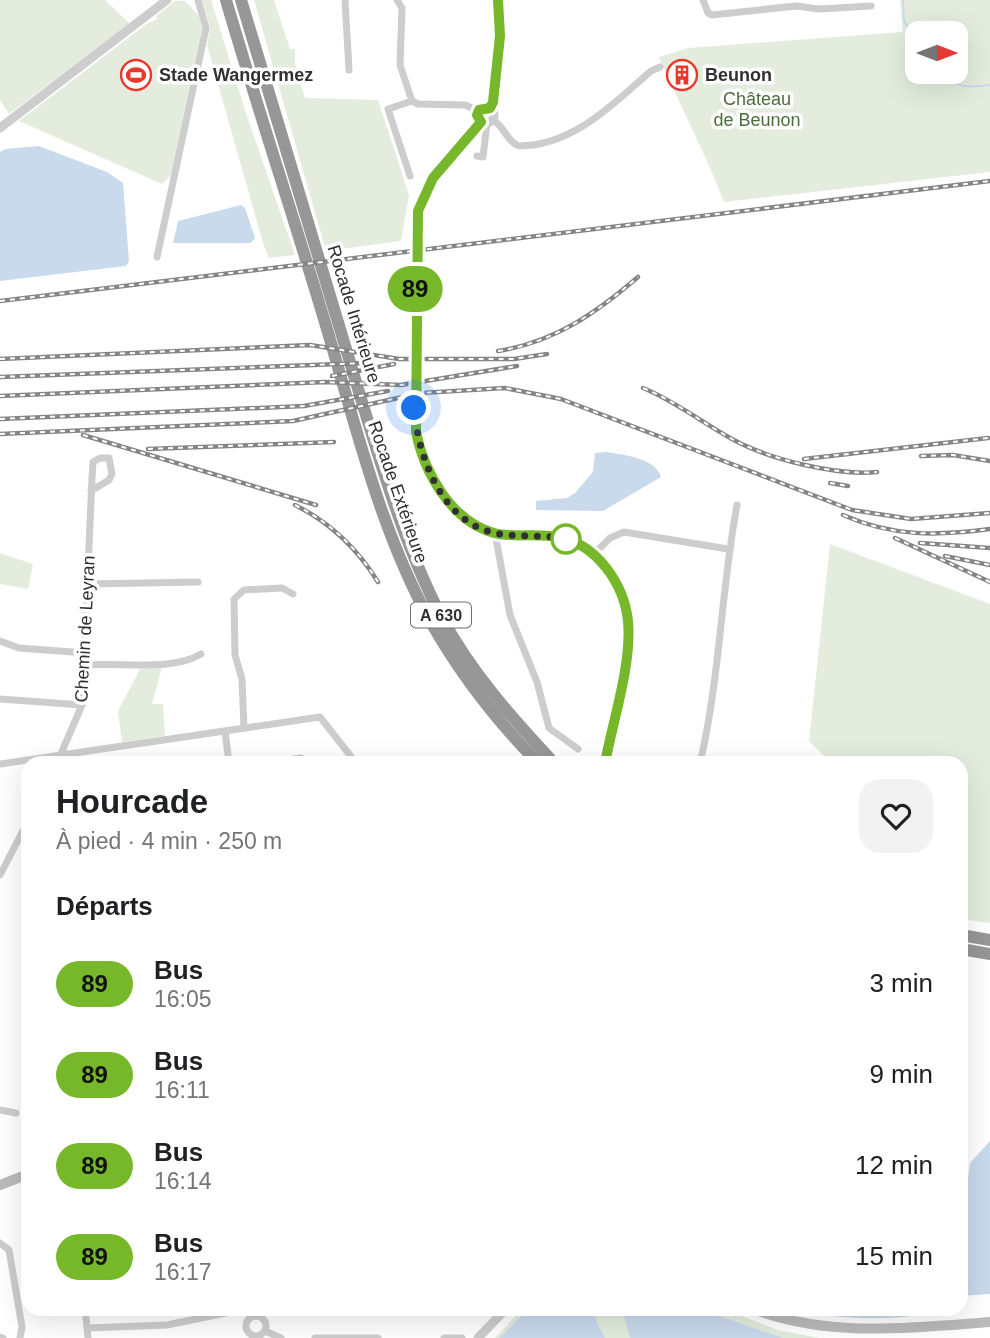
<!DOCTYPE html>
<html lang="fr">
<head>
<meta charset="utf-8">
<style>
	:root { --surface:#fff; --page:#f2f2f2; --text:#202124; --muted:#757577 }
	body { margin:0; font-family:Arial,sans-serif; background:var(--page); color:var(--text); height:100vh; display:flex; flex-direction:column; font-size:26px; white-space:nowrap }
	* { box-sizing:border-box; margin:0 }
	p { font-size:23px; color:var(--muted) }
	.icon { flex:none; width:38px; height:38px; fill:none; stroke:currentColor; stroke-width:2; stroke-linecap:round; stroke-linejoin:round }
	.map { position:relative; flex:1; overflow:hidden }
	.panel { position:absolute; left:21px; top:756px; width:947px; height:560px; display:flex; flex-direction:column; background:var(--surface); border-radius:21px; box-shadow:0 7px 28px #0002 }
	.panel>* { flex:none }
	.badge { padding:0 14px; border-radius:23px; font-size:24px; line-height:46px }
	.needle { width:46px; rotate:90deg }
	.controls { position:absolute; left:905px; top:21px; display:grid; gap:14px }
	.controls a { display:grid; place-items:center; width:63px; height:63px; border-radius:14px; background:var(--surface); box-shadow:0 7px 28px #0002; font-size:35px }
	.you { position:absolute; width:35px; height:35px; margin:-18px; border:5px solid #fff; border-radius:50%; background:#1a73e8; box-shadow:0 0 0 10px #1a73e833 }
	.map>.badge { position:absolute; translate:-50% -50%; box-shadow:0 0 0 4px #fff }
	h2 { padding:0 35px; font-size:26px; line-height:63px }
	.round { display:grid; place-items:center; flex:none; width:74px; height:74px; border-radius:21px; background:var(--page) }
	.head { display:flex; align-items:center; justify-content:space-between; height:119px; padding:0 35px }
	h1 { font-size:33px; font-weight:700; line-height:52px }
	ul { padding:0; list-style:none }
	li { display:flex; align-items:center; gap:21px; height:91px; padding:0 35px }
	li div { flex:1 }
	li b { display:block; font-size:26px }
	li em { font-style:normal }
	li .badge { min-width:77px; font-weight:700; text-align:center }
	.map>svg:first-child { display:block }
	.green { fill:#e4eddd; fill-rule:evenodd }
	.water { fill:#c9daed }
	.lines { fill:none; stroke-linecap:round; stroke-linejoin:round }
	.stream { stroke:#c9daed; stroke-width:2 }
	.minor { stroke:#cdcdcd; stroke-width:7 }
	.tertiary { stroke:#cdcdcd; stroke-width:9 }
	.secondary { stroke:#bababa; stroke-width:10 }
	.motorway { stroke:#979797; stroke-width:12 }
	.rail-casing { stroke:#858585; stroke-width:4.5 }
	.rail { stroke:#fff; stroke-width:2; stroke-dasharray:5; stroke-linecap:butt }
	.line-casing { stroke:#fff; stroke-width:16 }
	.line { stroke:#76b82a; stroke-width:10 }
	.walk { stroke:#303030; stroke-width:7; stroke-dasharray:0 12.6 }
	.stop-dot { fill:#fff; stroke:#76b82a; stroke-width:3.5 }
	.labels { text-anchor:middle; stroke-width:7; stroke-linejoin:round; paint-order:stroke }
	.shield { fill:#fff; stroke:#6e6e6e; stroke-width:2 }
	.shield-label { font-size:16px; font-weight:bold; fill:#303030 }
	.poi-label { font-size:18px; font-weight:bold; fill:#303030; stroke:#fff; text-anchor:start }
	.park-label { font-size:18px; fill:#4c6d3b; stroke:#fff }
	.street-label { font-size:18px; fill:#303030; stroke:#fff }
</style>
</head>
<body>
<div class="map">
<svg width="990" height="1338" viewBox="0 0 990 1338">
	<rect width="100%" height="100%" fill="#fff"/>
	<!-- green -->
	<g class="green">
		<polygon points="0,0 105,0 130,24 9,114 0,100"/>
		<polygon points="202,0 211,0 247,116 295,255 269,258 263,243 207,45 210,27"/>
		<polygon points="254,0 274,0 290,49 295,49 295,63 305,98 378,100 409,195 401,241 326,251"/>
		<path d="M900,0H990V172L724,202C705,152 680,106 659,57L688,48L903,32ZM917,33H956V72H917Z"/>
		<polygon points="175,1 185,1 199,16 202,29 171,175 162,184 19,121 148,23 158,19 156,16"/>
		<polygon points="830,544 990,604 990,923 961,919 961,763 831,763 809,741"/>
		<polygon points="0,553 33,564 28,589 0,584"/>
		<polygon points="162,667 152,704 163,704 165,736 122,742 118,711 140,669"/>
		<polygon points="522,1309 723,1309 778,1330 819,1338 495,1338"/>
	</g>
	<!-- water -->
	<g class="water">
		<polygon points="39,146 107,172 123,183 129,261 126,266 0,281 0,152 5,149"/>
		<polygon points="241,205 245,208 255,238 251,243 173,243 178,221"/>
		<path d="M607,452C624,455 656,458 661,477L603,511L536,510V501L567,498L575,493L593,472L595,453Z"/>
		<polygon points="990,1141 990,1294 961,1296 961,1233 970,1163"/>
		<polygon points="529,1309 595,1309 596,1321 605,1338 499,1338"/>
		<polygon points="622,1309 699,1309 783,1338 630,1338"/>
		<path d="M788,1309H942V1310C897,1323 833,1319 788,1309Z"/>
	</g>
	<g class="lines">
		<!-- stream -->
		<g class="stream">
			<polyline points="903,0 904,20 917,47"/>
			<path d="M940,72C955,88 969,88 990,85"/>
		</g>
		<!-- minor -->
		<g class="minor">
			<polyline points="345,0 349,70"/>
			<polyline points="397,0 402,8 400,65 412,101 418,104 465,105 479,111"/>
			<polyline points="703,0 708,13 712,15 796,6 819,9 871,6"/>
			<path d="M493,120C505,127 507,142 519,146C573,146 613,104 651,71L660,67"/>
			<polyline points="477,156 483,157 487,123"/>
			<polyline points="410,176 388,109 412,101"/>
			<polyline points="157,257 206,28 198,0"/>
			<polyline points="495,533 510,615 537,682 549,728 578,749"/>
			<polyline points="594,554 610,538 624,532 728,549"/>
			<polyline points="88,584 198,582"/>
			<polyline points="0,641 19,648 86,653"/>
			<path d="M86,665C121,662 171,672 201,654"/>
			<polyline points="0,699 82,705"/>
			<polyline points="244,728 242,679 235,655 234,599 244,590 282,588 293,594"/>
			<polyline points="225,731 229,763"/>
			<polyline points="57,763 82,705 92,478 93,462 100,458 109,458 112,474 109,480 91,491"/>
			<polyline points="261,763 301,758 309,763"/>
			<path d="M700,763C720,678 721,591 737,505"/>
			<polyline points="0,764 320,717 356,763"/>
			<polyline points="0,875 28,821"/>
			<polyline points="0,1110 16,1113"/>
			<polyline points="0,1243 9,1250 22,1327 20,1338"/>
			<polyline points="85,1309 88,1338"/>
			<circle cx="256" cy="1326" r="10"/>
			<polyline points="88,1328 167,1325 245,1309"/>
			<polyline points="265,1331 281,1338"/>
			<polyline points="0,1337 3,1338"/>
			<polyline points="315,1338 378,1338"/>
			<polyline points="444,1338 462,1338"/>
		</g>
		<!-- tertiary -->
		<g class="tertiary">
			<circle cx="486" cy="115" r="8"/>
			<polyline points="490,108 500,36 498,0"/>
			<path d="M481,122L433,178L418,211L416,432C424,472 451,521 494,533C514,538 537,533 558,537C597,544 624,583 628,621C632,663 613,721 605,763"/>
			<polyline points="0,128 167,0"/>
			<polyline points="478,1338 506,1309"/>
		</g>
		<!-- secondary -->
		<g class="secondary">
			<polyline points="0,1185 28,1174"/>
			<path d="M753,1309C830,1338 910,1328 990,1322"/>
		</g>
		<!-- motorway -->
		<g class="motorway">
			<path d="M226,0C256,103 290,206 321,309C353,414 378,528 432,624C461,675 497,721 538,763"/>
			<path d="M241,0C280,127 317,255 356,382C380,461 403,542 441,616C470,671 512,718 554,763"/>
			<polyline points="961,935 990,940"/>
			<polyline points="961,949 990,954"/>
		</g>
		<!-- rail casing -->
		<g class="rail-casing">
			<g id="rail">
				<polyline points="0,301 990,181"/>
				<path d="M498,351C555,342 596,313 638,277"/>
				<polyline points="0,359 310,345 399,359 514,359 547,354"/>
				<polyline points="332,376 394,364"/>
				<polyline points="0,377 365,363"/>
				<path d="M643,388C675,401 701,422 732,439C768,459 836,476 877,472"/>
				<polyline points="0,396 325,382 401,385 517,366"/>
				<polyline points="0,419 304,406 388,391"/>
				<polyline points="0,434 293,421 421,393 505,388 561,399 852,510 911,519 990,513"/>
				<polyline points="83,435 316,505"/>
				<polyline points="148,449 334,442"/>
				<polyline points="921,456 953,455 990,461"/>
				<polyline points="804,459 988,438"/>
				<polyline points="830,483 848,486"/>
				<path d="M295,505C331,523 357,548 378,582"/>
				<path d="M843,515C893,537 937,536 990,529"/>
				<polyline points="895,538 990,582"/>
				<polyline points="920,543 990,548"/>
				<polyline points="945,556 990,565"/>
			</g>
		</g>
		<!-- rail -->
		<use href="#rail" class="rail"/>
	</g>
	<g class="lines">
		<!-- line casing -->
		<g class="line-casing">
			<path id="line" d="M498,0L500,36L493,102L490,108L479,110L477,115L481,122L433,178L418,211L416,432C424,472 451,521 494,533C513,538 537,533 558,537C597,544 624,584 628,621C632,664 613,720 605,763"/>
		</g>
		<!-- line -->
		<use href="#line" class="line"/>
		<!-- walk -->
		<path class="walk" d="M414,408C418,456 441,522 495,533C518,538 543,534 566,539"/>
	</g>
	<!-- icons -->
	<defs>
		<g id="stadium-ring" transform="scale(1.575)"><circle r="9.5" fill="#fff" stroke="#ec382c" stroke-width="1.5"/><path d="M0-5a6.5 5 0 1 0 0 10a6.5 5 0 1 0 0-10ZM-3.5-1.8h7v3.6h-7Z" fill="#ec382c"/></g>
		<g id="building-ring" transform="scale(1.575)"><circle r="9.5" fill="#fff" stroke="#ec382c" stroke-width="1.5"/><path d="M-4-6H4V6H1V3H-1V6H-4ZM-2.5-4.3h1.7v1.8h-1.7ZM.8-4.3h1.7v1.8H.8ZM-2.5-1h1.7V.8h-1.7ZM.8-1h1.7V.8H.8Z" fill="#ec382c"/></g>
	</defs>
	<g fill-rule="evenodd">
		<use href="#stadium-ring" x="136" y="75"/>
		<use href="#building-ring" x="682" y="75"/>
	</g>
	<!-- markers -->
	<circle class="stop-dot" cx="566" cy="539" r="14"/>
	<g class="labels">
		<!-- shield labels -->
		<rect class="shield" x="411" y="602.5" width="60" height="25" rx="5"/>
		<g class="shield-label">
			<text x="441" y="621">A 630</text>
		</g>
		<!-- poi labels -->
		<g class="poi-label">
			<text x="159" y="81">Stade Wangermez</text>
			<text x="705" y="81">Beunon</text>
		</g>
		<!-- park labels -->
		<g class="park-label">
			<text x="757" y="105">Château<tspan x="757" dy="21">de Beunon</tspan></text>
		</g>
		<!-- street labels -->
		<g class="street-label">
			<text transform="translate(354 314) rotate(73)" y="6">Rocade Intérieure</text>
			<text transform="translate(398 492) rotate(71)" y="6">Rocade Extérieure</text>
			<text transform="translate(85 629) rotate(-87)" y="6">Chemin de Leyran</text>
		</g>
	</g>
</svg>
<div class="controls">
<a><svg class="needle" viewBox="-14 -14 28 28"><path d="M0-13l5 13h-10z" fill="#e53935"/><path d="M0 13l5-13h-10z" fill="#757577"/></svg></a>
</div>
<div class="you" style="left:414px;top:408px"></div>
<b class="badge" style="left:415px;top:289px;background:#76b82a;color:#111">89</b>
<section class="panel">
<div class="head"><div><h1>Hourcade</h1><p>À pied · 4 min · 250 m</p></div><a class="round"><svg class="icon" aria-label="heart" viewBox="0 0 24 24"><path d="M12 20l-8-8c-3-5 5-10 8-4 3-6 11-1 8 4z"/></svg></a></div>
<h2>Départs</h2>
<ul>
<li><span class="badge" style="background:#76b82a;color:#111">89</span><div><b>Bus</b><p>16:05</p></div><em>3 min</em></li>
<li><span class="badge" style="background:#76b82a;color:#111">89</span><div><b>Bus</b><p>16:11</p></div><em>9 min</em></li>
<li><span class="badge" style="background:#76b82a;color:#111">89</span><div><b>Bus</b><p>16:14</p></div><em>12 min</em></li>
<li><span class="badge" style="background:#76b82a;color:#111">89</span><div><b>Bus</b><p>16:17</p></div><em>15 min</em></li>
</ul>
</section>
</div>
</body>
</html>
